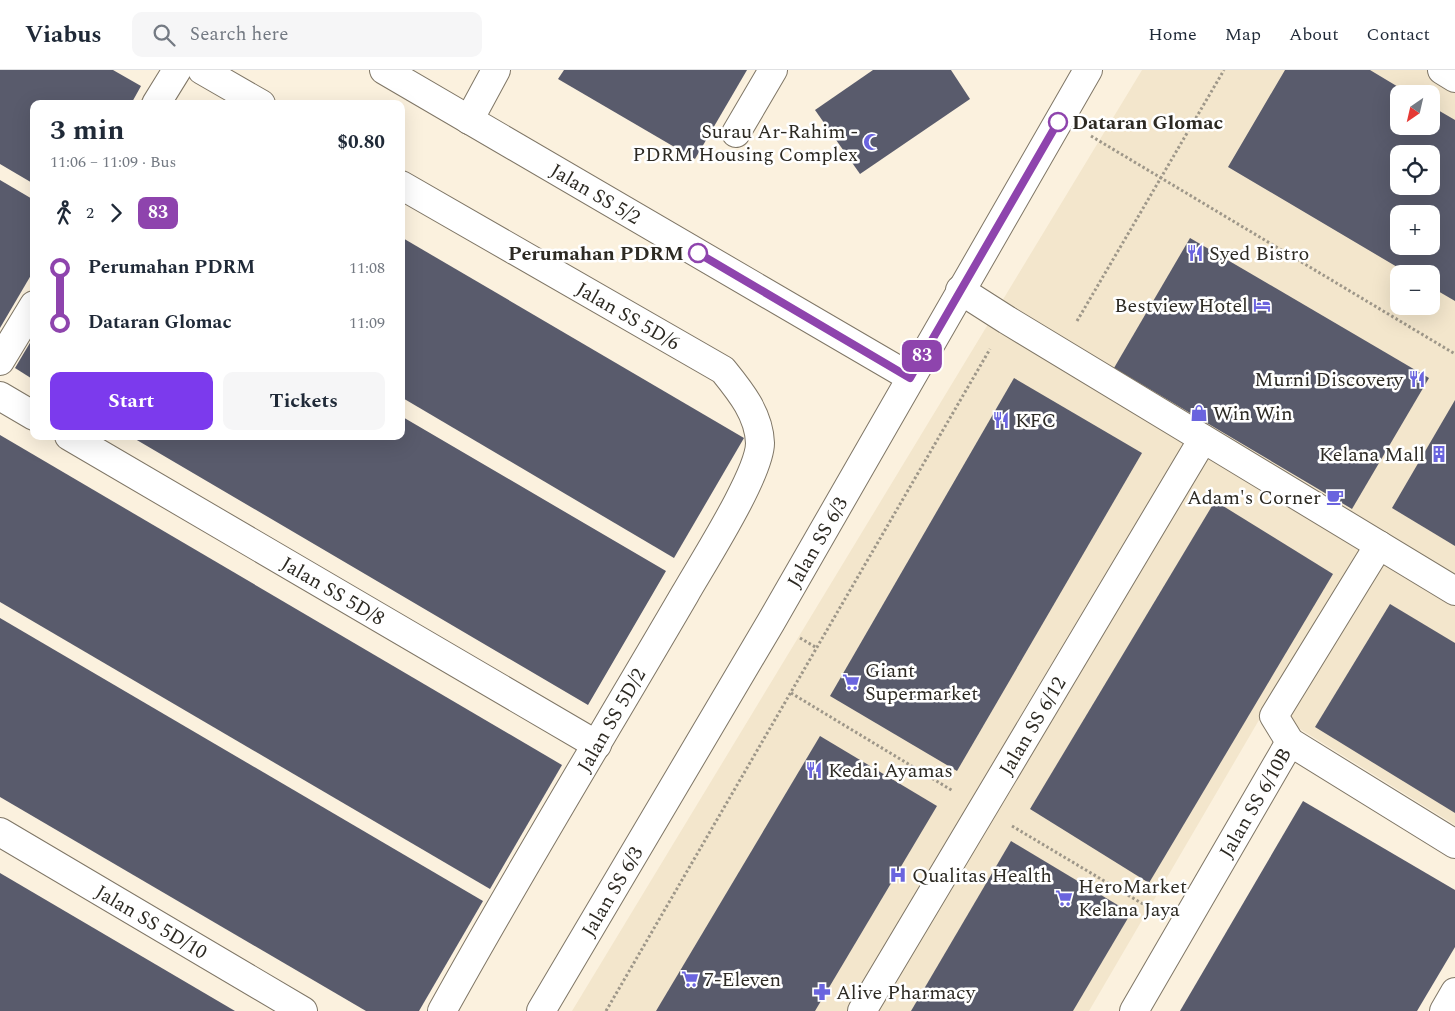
<!DOCTYPE html>
<html lang="en">
<head>
<meta charset="utf-8">
<style>
	:root { --surface:#fff; --page:#f6f6f7; --text:#1f2937; --muted:#747a83; --line:#e0e1e3; --accent:#7c3aed }
	body { margin:0; font-family:Spectral,serif; background:var(--page); color:var(--text); height:100vh; display:flex; flex-direction:column; font-size:19px; white-space:nowrap }
	* { box-sizing:border-box; margin:0 }
	p { font-size:16px; color:var(--muted) }
	.icon { flex:none; width:28px; height:28px; fill:none; stroke:currentColor; stroke-width:2; stroke-linecap:round; stroke-linejoin:round }
	.map { position:relative; flex:1; overflow:hidden }
	.sheet { position:absolute; left:30px; top:30px; width:375px; height:340px; display:flex; flex-direction:column; background:var(--surface); border-radius:10px; box-shadow:0 5px 20px #0002 }
	.sheet>* { flex:none }
	.badge { padding:0 10px; border-radius:8px; font-size:18px; line-height:32px }
	.needle { width:32px; rotate:214deg }
	.buttons { position:absolute; left:1390px; top:15px; display:grid; gap:10px }
	.buttons a { display:grid; place-items:center; width:50px; height:50px; border-radius:10px; background:var(--surface); box-shadow:0 5px 20px #0002; font-size:25px }
	.map>.badge { position:absolute; translate:-50% -50%; box-shadow:0 0 0 2px #fff }
	.legs { display:flex; align-items:center; gap:8px; height:55px; padding:0 20px; font-size:16px }
	.legs p { margin-inline-start:auto }
	.headline { display:flex; align-items:center; justify-content:space-between; height:85px; padding:0 20px }
	h1 { font-size:28px; font-weight:700; line-height:38px }
	.button { display:flex; gap:10px; margin-top:auto; padding:10px 20px }
	.button a { flex:1; height:58px; border-radius:10px; background:var(--accent); color:#fff; font-size:20px; font-weight:700; line-height:58px; text-align:center }
	.button a+a { background:var(--page); color:var(--text) }
	ul { padding:0 20px; list-style:none }
	li { display:flex; align-items:center; gap:18px; height:55px; font-size:19px }
	li i { display:grid; place-items:center; width:8px; height:100%; margin:0 6px; background:currentColor }
	li i::after { content:''; width:12px; height:12px; margin:-6px; border:4px solid; border-radius:50%; background:var(--surface) }
	li p { margin-inline-start:auto }
	li:first-child i { background:linear-gradient(#0000 50%,currentColor 0) }
	li:last-child i { background:linear-gradient(currentColor 50%,#0000 0) }
	header { display:flex; align-items:center; gap:30px; box-sizing:border-box; height:70px; padding:0 25px; background:var(--surface); border-bottom:1px solid var(--line) }
	header strong { font-size:24px }
	nav { display:flex; gap:28px; margin-inline-start:auto; font-size:18px }
	.search { width:350px; height:45px; background:var(--page); display:flex; align-items:center; gap:12px; box-sizing:border-box; padding:0 18px; border-radius:10px; color:var(--muted); font-size:19px }
	.map>svg:first-child { display:block }
	.built { fill:#f3e6cc; fill-rule:evenodd }
	.building { fill:#595b6c; fill-rule:evenodd }
	.lines { fill:none; stroke-linecap:round; stroke-linejoin:round }
	.minor-casing { stroke:#7f7666; stroke-width:30 }
	.path { stroke:#9e9789; stroke-width:3; stroke-dasharray:2.5 2.5; stroke-linecap:butt }
	.minor { stroke:#fff; stroke-width:28 }
	.line-1-casing { stroke:#fff; stroke-width:11 }
	.line-1 { stroke:#8e44ad; stroke-width:8 }
	.stop-1-dot { fill:#fff; stroke:#8e44ad; stroke-width:2.5 }
	.labels { text-anchor:middle; stroke-width:5; stroke-linejoin:round; paint-order:stroke }
	.stop-label { font-size:20px; font-weight:bold; fill:#2d2a23; stroke:#fff; text-anchor:start }
	.poi-label { font-size:20px; fill:#2d2a23; stroke:#fff; text-anchor:start }
	.street-label { font-size:20px; fill:#2d2a23; stroke:#fff }
</style>
</head>
<body>
<header>
<strong>Viabus</strong>
<div class="search"><svg class="icon" aria-label="search" viewBox="0 0 24 24"><circle cx="10" cy="10" r="6"/><path d="M15 15l6 6"/></svg>Search here</div>
<nav><a>Home</a><a>Map</a><a>About</a><a>Contact</a></nav>
</header>
<div class="map">
<svg width="1455" height="941" viewBox="0 0 1455 941">
	<rect width="100%" height="100%" fill="#fbf1de"/>
	<!-- built -->
	<path class="built" d="M1142,0H1455V755L1266,638L1089,941H572ZM1399,24H1431V56H1399ZM1399,84H1431V116H1399ZM1399,144H1431V176H1399ZM1399,204H1431V236H1399Z"/>
	<!-- building -->
	<g class="building">
		<polygon points="0,0 113,0 141,16 131,34 34,34 34,114 0,94"/>
		<polygon points="564,0 747,0 695,89 558,9"/>
		<polygon points="873,0 951,0 970,29 860,104 815,40"/>
		<path d="M1285,0H1370L1410,24H1399V56H1431V36L1455,50V231L1431,217V204H1409L1228,97ZM1399,84H1431V116H1399ZM1399,144H1431V176H1399Z"/>
		<polygon points="0,110 34,130 34,200 0,258"/>
		<polygon points="401,167 744,368 674,488 401,327"/>
		<polygon points="1190,168 1429,308 1352,439 1114,298"/>
		<polygon points="34,266 34,310 15,298"/>
		<polygon points="1014,308 1142,383 957,701 830,626"/>
		<polygon points="1455,330 1455,476 1392,438"/>
		<polygon points="401,346 666,501 588,635 130,366 401,366"/>
		<polygon points="0,365 562,695 490,819 0,532"/>
		<polygon points="1215,431 1333,504 1149,813 1030,739"/>
		<polygon points="1390,534 1455,573 1455,743 1315,657"/>
		<polygon points="0,548 483,831 419,941 366,941 0,727"/>
		<polygon points="820,666 937,736 815,941 656,941"/>
		<polygon points="1303,731 1455,820 1455,877 1417,941 1180,941"/>
		<polygon points="1011,771 1131,843 1073,941 911,941"/>
		<polygon points="0,803 235,941 0,941"/>
	</g>
	<g class="lines">
		<!-- minor casing -->
		<g class="minor-casing">
			<g id="minor">
				<polyline points="202,0 261,34"/>
				<path id="s1" d="M384,0L910,307"/>
				<polyline points="1442,0 1455,8"/>
				<polyline points="156,34 177,0"/>
				<polyline points="469,50 496,0"/>
				<polyline points="736,63 773,0"/>
				<path id="s2" d="M401,115L723,300C740,321 759,344 760,373C760,404 702,494 685,524C604,663 520,800 442,941"/>
				<polyline points="960,220 1007,250 1455,521"/>
				<polyline points="0,291 34,235"/>
				<polyline points="0,326 34,346"/>
				<path id="s3" d="M69,366L597,675"/>
				<polyline points="1379,475 1274,646 1290,672 1455,774"/>
				<path id="s4" d="M0,762L303,941"/>
				<path id="s5" d="M541,941L771,552L1088,0"/>
				<path id="s6" d="M862,941L1203,369"/>
				<path id="s7" d="M1134,941L1290,672"/>
				<polyline points="1444,941 1455,922"/>
			</g>
		</g>
		<!-- path -->
		<g class="path">
			<polyline points="1091,66 1455,284"/>
			<polyline points="1077,251 1224,0"/>
			<polyline points="800,568 817,578"/>
			<polyline points="791,623 953,721"/>
			<polyline points="1012,756 1153,840"/>
			<polyline points="606,941 990,279"/>
		</g>
		<!-- minor -->
		<use href="#minor" class="minor"/>
	</g>
	<g class="lines">
		<!-- line-1 casing -->
		<g class="line-1-casing">
			<polyline id="line-1" points="698,183 910,308 1058,52"/>
		</g>
		<!-- line-1 -->
		<use href="#line-1" class="line-1"/>
	</g>
	<!-- icons -->
	<defs>
		<g id="mosque-bare" transform="scale(1.35)"><path d="M3.5-4.9A6 6 0 1 0 3.5 4.9A5 5 0 1 1 3.5-4.9Z" fill="#6a64de" stroke="#fff" stroke-width="2.5" paint-order="stroke"/></g>
		<g id="restaurant-bare" transform="scale(1.35)"><path d="M-5-6h1v4h1v-4h1v4h1v-4h1v5L-1.5 .5V6h-2V.5L-5-1ZM5-6V6H3V1.5H1.5Q1.5-4 5-6Z" fill="#6a64de" stroke="#fff" stroke-width="2.5" paint-order="stroke"/></g>
		<g id="hotel-bare" transform="scale(1.35)"><path d="M-6-4.5h1.5V1H6V5H4.5V3h-9V5H-6ZM-4 0a1.8 1.8 0 1 1 3.6 0ZM.5 0V-2.5h3Q6-2.5 6 0Z" fill="#6a64de" stroke="#fff" stroke-width="2.5" paint-order="stroke"/></g>
		<g id="shop-bare" transform="scale(1.35)"><path d="M-5-2.5h2.3a2.7 3.5 0 0 1 5.4 0H5L5.5 6h-11ZM-1.5-2.5h3a1.5 2.3 0 0 0-3 0Z" fill="#6a64de" stroke="#fff" stroke-width="2.5" paint-order="stroke"/></g>
		<g id="building-bare" transform="scale(1.35)"><path d="M-4-6H4V6H1V3H-1V6H-4ZM-2.5-4.3h1.7v1.8h-1.7ZM.8-4.3h1.7v1.8H.8ZM-2.5-1h1.7V.8h-1.7ZM.8-1h1.7V.8H.8Z" fill="#6a64de" stroke="#fff" stroke-width="2.5" paint-order="stroke"/></g>
		<g id="cafe-bare" transform="scale(1.35)"><path d="M-5.5-4.5H6V0H3Q3 3.5 0 3.5H-2.5Q-5.5 3.5-5.5 0ZM3-3.2v2h1.7v-2ZM-6 4.5H4V6H-6Z" fill="#6a64de" stroke="#fff" stroke-width="2.5" paint-order="stroke"/></g>
		<g id="supermarket-bare" transform="scale(1.35)"><path d="M-6-5.5h2.5l.6 2H6L4.5 2H-2.5L-4.4-4H-6ZM-1.5 3.2a1.3 1.3 0 1 0 .1 0ZM3 3.2a1.3 1.3 0 1 0 .1 0Z" fill="#6a64de" stroke="#fff" stroke-width="2.5" paint-order="stroke"/></g>
		<g id="hospital-bare" transform="scale(1.35)"><path d="M-5-5h3v3.5h4V-5h3V5h-3V1.5h-4V5h-3Z" fill="#6a64de" stroke="#fff" stroke-width="2.5" paint-order="stroke"/></g>
		<g id="pharmacy-bare" transform="scale(1.35)"><path d="M-2-6h4v4h4v4h-4v4h-4v-4h-4v-4h4Z" fill="#6a64de" stroke="#fff" stroke-width="2.5" paint-order="stroke"/></g>
	</defs>
	<g fill-rule="evenodd">
		<use href="#mosque-bare" x="872" y="72"/>
		<use href="#restaurant-bare" x="1195" y="183"/>
		<use href="#hotel-bare" x="1262" y="235"/>
		<use href="#restaurant-bare" x="1417" y="309"/>
		<use href="#shop-bare" x="1199" y="343"/>
		<use href="#restaurant-bare" x="1001" y="350"/>
		<use href="#building-bare" x="1439" y="384"/>
		<use href="#cafe-bare" x="1335" y="427"/>
		<use href="#supermarket-bare" x="851" y="612"/>
		<use href="#restaurant-bare" x="814" y="700"/>
		<use href="#hospital-bare" x="898" y="805"/>
		<use href="#supermarket-bare" x="1064" y="828"/>
		<use href="#supermarket-bare" x="690" y="909"/>
		<use href="#pharmacy-bare" x="822" y="922"/>
	</g>
	<!-- markers -->
	<g class="stop-1-dot">
		<circle cx="1058" cy="52" r="9"/>
		<circle cx="698" cy="183" r="9"/>
	</g>
	<g class="labels">
		<!-- stop labels -->
		<g class="stop-label">
			<text x="1072" y="59">Dataran Glomac</text>
			<text x="684" y="190" text-anchor="end">Perumahan PDRM</text>
		</g>
		<!-- poi labels -->
		<g class="poi-label">
			<text x="858" y="68" text-anchor="end">Surau Ar-Rahim -<tspan x="858" dy="23">PDRM Housing Complex</tspan></text>
			<text x="1209" y="190">Syed Bistro</text>
			<text x="1248" y="242" text-anchor="end">Bestview Hotel</text>
			<text x="1403" y="316" text-anchor="end">Murni Discovery</text>
			<text x="1213" y="350">Win Win</text>
			<text x="1015" y="357">KFC</text>
			<text x="1425" y="391" text-anchor="end">Kelana Mall</text>
			<text x="1321" y="434" text-anchor="end">Adam's Corner</text>
			<text x="865" y="607">Giant<tspan x="865" dy="23">Supermarket</tspan></text>
			<text x="828" y="707">Kedai Ayamas</text>
			<text x="912" y="812">Qualitas Health</text>
			<text x="1078" y="823">HeroMarket<tspan x="1078" dy="23">Kelana Jaya</tspan></text>
			<text x="704" y="916">7-Eleven</text>
			<text x="836" y="929">Alive Pharmacy</text>
		</g>
		<!-- street labels -->
		<g class="street-label">
			<text dy="7" stroke="none"><textPath href="#s1" startOffset="245">Jalan SS 5/2</textPath></text>
			<text dy="7" stroke="none"><textPath href="#s2" startOffset="262">Jalan SS 5D/6</textPath></text>
			<text dy="7" stroke="none"><textPath href="#s5" startOffset="544">Jalan SS 6/3</textPath></text>
			<text dy="7" stroke="none"><textPath href="#s3" startOffset="306">Jalan SS 5D/8</textPath></text>
			<text transform="translate(611 650) rotate(-60)" y="7">Jalan SS 5D/2</text>
			<text dy="7" stroke="none"><textPath href="#s6" startOffset="332">Jalan SS 6/12</textPath></text>
			<text dy="7" stroke="none"><textPath href="#s7" startOffset="241">Jalan SS 6/10B</textPath></text>
			<text dy="7" stroke="none"><textPath href="#s5" startOffset="139">Jalan SS 6/3</textPath></text>
			<text dy="7" stroke="none"><textPath href="#s4" startOffset="176">Jalan SS 5D/10</textPath></text>
		</g>
	</g>
</svg>
<div class="buttons">
<a><svg class="needle" viewBox="-14 -14 28 28"><path d="M0-13l5 13h-10z" fill="#e53935"/><path d="M0 13l5-13h-10z" fill="#747a83"/></svg></a>
<a><svg class="icon" aria-label="locate" viewBox="0 0 24 24"><circle cx="12" cy="12" r="6"/><path d="M12 2v4M12 18v4M2 12h4M18 12h4"/></svg></a>
<a>+</a>
<a>−</a>
</div>
<b class="badge" style="left:922px;top:286px;background:#8e44ad;color:#fff">83</b>
<section class="sheet">
<div class="headline"><div><h1>3 min</h1><p>11:06 – 11:09 · Bus</p></div><b>$0.80</b></div>
<div class="legs"><svg class="icon" aria-label="walk" viewBox="0 0 24 24"><circle cx="13" cy="4" r="2"/><path d="M13 8l-2 6 4 7M11 14l-3 7M7 12l3-4h3l4 4"/></svg>2<svg class="icon" aria-label="forward" viewBox="0 0 24 24"><path d="M9 5l7 7-7 7"/></svg><b class="badge" style="background:#8e44ad;color:#fff">83</b></div>
<ul>
<li><i style="color:#8e44ad"></i><b>Perumahan PDRM</b><p>11:08</p></li>
<li><i style="color:#8e44ad"></i><b>Dataran Glomac</b><p>11:09</p></li>
</ul>
<div class="button"><a>Start</a><a>Tickets</a></div>
</section>
</div>
</body>
</html>
